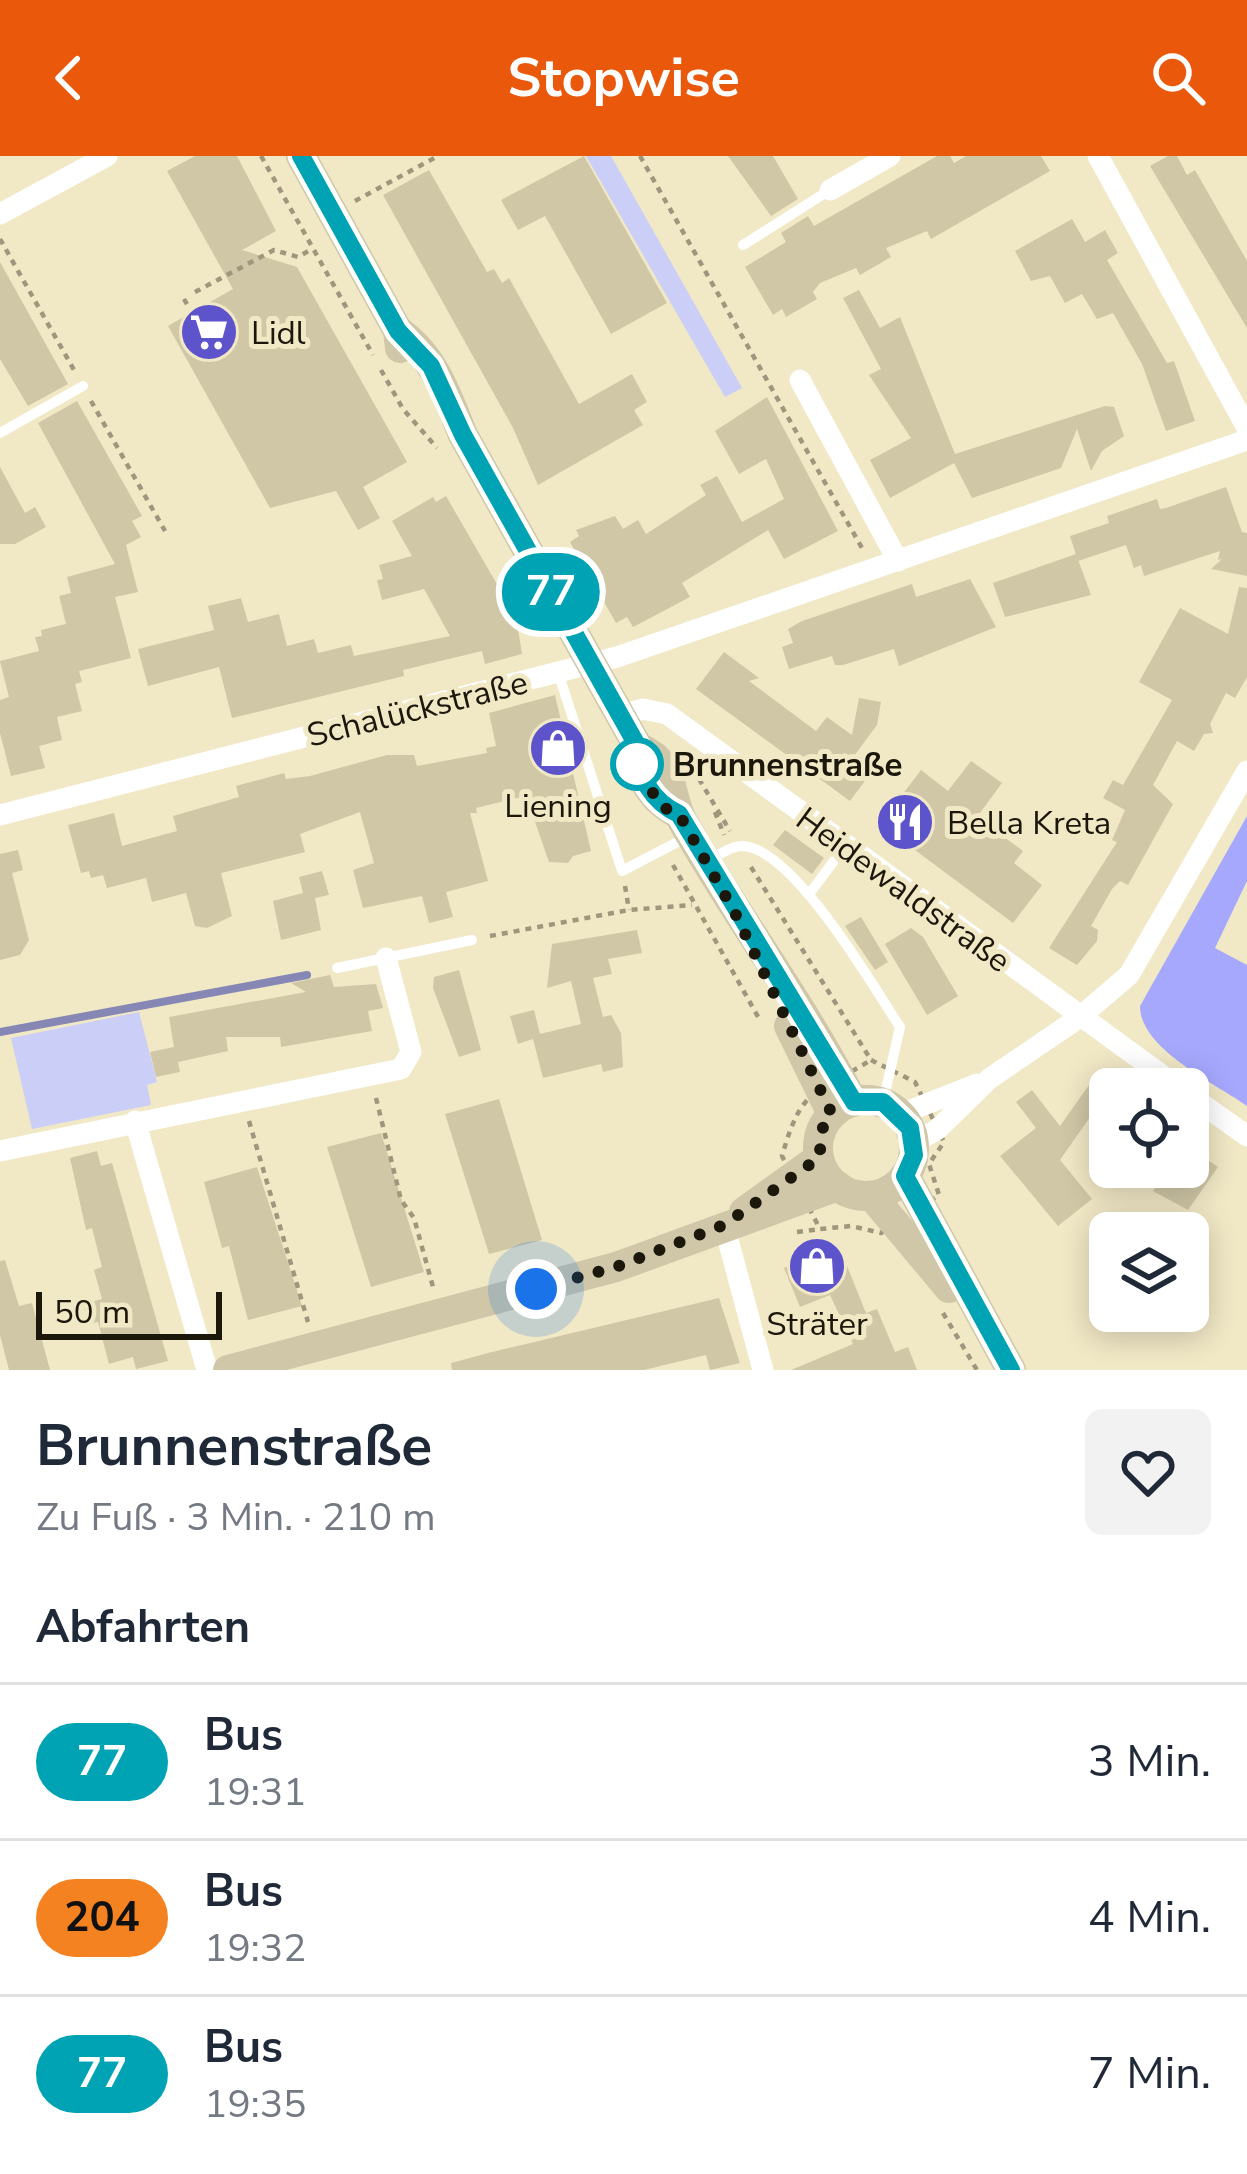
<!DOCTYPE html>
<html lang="de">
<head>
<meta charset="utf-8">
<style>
	:root { --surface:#fff; --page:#f2f2f3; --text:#1f2937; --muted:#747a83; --line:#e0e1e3; --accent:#ea580c }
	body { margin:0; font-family:"Nunito Sans",sans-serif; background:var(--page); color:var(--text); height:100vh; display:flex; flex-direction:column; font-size:45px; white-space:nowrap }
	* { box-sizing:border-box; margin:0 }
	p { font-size:39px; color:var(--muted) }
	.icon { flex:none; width:66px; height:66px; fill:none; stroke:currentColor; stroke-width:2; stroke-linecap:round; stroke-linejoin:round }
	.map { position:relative; height:1214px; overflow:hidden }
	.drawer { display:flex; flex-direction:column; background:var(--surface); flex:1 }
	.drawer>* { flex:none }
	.badge { padding:0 24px; border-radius:39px; font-size:42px; line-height:78px }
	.buttons { position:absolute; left:1089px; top:912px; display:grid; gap:24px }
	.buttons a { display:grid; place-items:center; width:120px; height:120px; border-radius:18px; background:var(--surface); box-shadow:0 6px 30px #0003; font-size:60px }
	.scale { position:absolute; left:36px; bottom:30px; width:186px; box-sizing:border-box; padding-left:12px; border:6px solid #1b170b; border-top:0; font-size:33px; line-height:42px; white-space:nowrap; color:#1b170b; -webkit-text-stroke:9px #f1e8c6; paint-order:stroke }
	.you { position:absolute; width:60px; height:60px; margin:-30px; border:9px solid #fff; border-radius:50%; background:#1a73e8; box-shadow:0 0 0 18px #1a73e833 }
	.map>.badge { position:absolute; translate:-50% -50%; box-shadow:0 0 0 6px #fff }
	h2 { padding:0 36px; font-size:45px; line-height:108px }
	.round { display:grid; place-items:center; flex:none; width:126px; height:126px; border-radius:18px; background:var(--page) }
	.summary { display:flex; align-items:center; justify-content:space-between; height:204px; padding:0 36px }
	h1 { font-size:57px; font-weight:700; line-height:90px }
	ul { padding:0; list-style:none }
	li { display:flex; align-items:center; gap:36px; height:156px; padding:0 36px; border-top:3px solid var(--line) }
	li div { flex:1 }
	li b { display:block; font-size:45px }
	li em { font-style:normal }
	li .badge { min-width:132px; font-weight:700; text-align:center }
	header { display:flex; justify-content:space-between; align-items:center; height:156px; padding:0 36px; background:var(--accent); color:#fff; font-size:54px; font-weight:700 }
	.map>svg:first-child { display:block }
	.green { fill:#cbcef7 }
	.forest { fill:#a6a8fe }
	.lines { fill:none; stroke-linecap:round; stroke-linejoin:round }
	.stream { stroke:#8687b4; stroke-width:8 }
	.building { fill:#d0c7a6 }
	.path { stroke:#9e977d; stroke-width:4.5; stroke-dasharray:6 6; stroke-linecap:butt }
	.lane { stroke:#fff; stroke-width:10 }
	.street { stroke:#fff; stroke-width:21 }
	.secondary { stroke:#cfc7a8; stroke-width:30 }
	.line-casing { stroke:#fff; stroke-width:27 }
	.line { stroke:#00a3b4; stroke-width:18 }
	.walk { stroke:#1b170b; stroke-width:12; stroke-dasharray:0 21.6 }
	.stop-dot { fill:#fff; stroke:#00a3b4; stroke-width:6 }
	.labels { text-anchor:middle; stroke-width:10; stroke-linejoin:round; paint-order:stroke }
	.poi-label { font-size:33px; fill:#1b170b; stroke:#f1e8c6; text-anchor:start }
	.street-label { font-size:33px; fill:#1b170b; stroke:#f1e8c6 }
	.stop-label { font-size:33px; font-weight:bold; fill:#1b170b; stroke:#f1e8c6; text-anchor:start }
</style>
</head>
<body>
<header><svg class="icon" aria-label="back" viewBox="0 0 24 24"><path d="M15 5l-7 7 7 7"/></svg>Stopwise<svg class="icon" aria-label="search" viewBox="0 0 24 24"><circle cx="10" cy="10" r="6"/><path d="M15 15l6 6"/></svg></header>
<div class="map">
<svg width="1247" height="1214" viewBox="0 0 1247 1214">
	<rect width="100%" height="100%" fill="#f1e8c6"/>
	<!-- green -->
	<g class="green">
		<polygon points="586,0 611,0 742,232 725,241"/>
		<polygon points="139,856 157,926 147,929 151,949 32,973 11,882"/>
	</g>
	<!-- forest -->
	<path class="forest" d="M1247,660V725L1215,792L1247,809V950C1215,927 1140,893 1140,850Z"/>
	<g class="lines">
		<!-- stream -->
		<polyline class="stream" points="0,876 307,819"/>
	</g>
	<!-- building -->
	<g class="building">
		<polygon points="195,0 237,0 276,75 242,94 297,111 407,306 363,331 380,362 358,374 336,335 270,352 168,170 233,133 167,15"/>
		<polygon points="584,0 667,147 611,178 545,60 518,74 501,44"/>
		<polygon points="728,0 773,0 798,43 771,60"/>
		<polygon points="937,0 950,0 954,7 966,0 1041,0 1050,15 931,83 927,75 886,92 891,101 860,119 856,112 820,127 813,136 817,143 786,161 782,153 773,159 745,111 786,86 781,77 808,60 814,70"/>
		<polygon points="1168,0 1177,0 1187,19 1195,14 1247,105 1247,172 1150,10"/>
		<polygon points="429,14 487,116 494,113 502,127 509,122 579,248 632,218 647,246 634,254 643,269 538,329 513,272 383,39"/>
		<polygon points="1072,63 1085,86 1105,74 1118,97 1107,104 1167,207 1174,205 1195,265 1166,275 1142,208 1113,157 1097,163 1082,138 1065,147 1050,120 1031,125 1015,95"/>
		<polygon points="0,106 68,228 28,250 0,203"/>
		<polygon points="859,134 880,172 900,161 955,298 1105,250 1114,251 1124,280 1102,295 1091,315 1077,273 1061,312 972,342 954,307 890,342 870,304 911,282 869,219 881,213 843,142"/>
		<polygon points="767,241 838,375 784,403 768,374 682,427 690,441 633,471 627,461 616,467 570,386 579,380 576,374 615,360 623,373 638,364 646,378 706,339 700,329 717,320 742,366 784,343 766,303 739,318 715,275"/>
		<polygon points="77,245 142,360 132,365 141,381 126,389 138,436 115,441 131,502 79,515 82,526 75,528 82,555 57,561 62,584 39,590 45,612 11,620 0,577 0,544 9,541 0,505 39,495 35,481 42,480 41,474 66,468 59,440 71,437 67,421 115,408 38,267"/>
		<polygon points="0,311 25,357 35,351 46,371 15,388 0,388"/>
		<polygon points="1226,331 1242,376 1247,377 1247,420 1211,413 1222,403 1218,404 1220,395 1144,420 1141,409 1134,412 1126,389 1078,405 1070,380 1109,367 1107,360 1157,343 1160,353 1166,352"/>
		<polygon points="446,340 516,461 522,498 485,508 482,495 403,514 404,520 232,562 219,511 148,530 138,493 214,474 208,450 241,442 248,466 279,458 287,490 314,483 318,497 351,489 354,500 450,480 424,433 382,444 377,424 383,423 379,409 412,400 392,365 433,341 436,346"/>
		<polygon points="1076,398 1091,439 1005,461 993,427"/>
		<polygon points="970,423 996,471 899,510 894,493 843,509 835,509 832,500 789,513 782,491 793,487 788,473 802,465 912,428 916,441"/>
		<polygon points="1239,431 1247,432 1247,521 1235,542 1226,537 1210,568 1213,577 1204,578 1194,595 1177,585 1153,629 1173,648 1128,729 1120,725 1112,733 1091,770 1098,774 1097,785 1077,809 1049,792 1117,686 1112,684 1125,654 1103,642 1113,624 1123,629 1172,544 1139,526 1180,452 1228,478"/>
		<polygon points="724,496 759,522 749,525 816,575 827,561 852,579 859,542 881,546 877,569 848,608 867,622 850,645 696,533"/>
		<polygon points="555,539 591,695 573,700 568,707 549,706 526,640 476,652 477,657 470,657 488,725 446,736 453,761 429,767 422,740 363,752 353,714 374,707 360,656 300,678 305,696 221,717 232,760 207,772 195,770 186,737 152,746 146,722 107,732 103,719 91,722 89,715 81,717 68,669 114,657 122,690 177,675 173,660 239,641 236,630 284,617 286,623 310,620 387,599 414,599 417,610 487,597 486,592 496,590 489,557"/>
		<polygon points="971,605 1002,627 977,661 1023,695 1014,707 1042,729 1013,767 880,668 921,614 948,635"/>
		<polygon points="785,674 824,702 812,718 773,689"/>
		<polygon points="18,694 23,714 12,717 29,784 20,799 0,804 0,698"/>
		<polygon points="322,715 329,739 315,742 321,774 281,784 273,745 303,737 299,721"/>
		<polygon points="861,761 888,806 875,814 845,770"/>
		<polygon points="911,772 923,781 958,840 927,859 885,788"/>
		<polygon points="637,774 642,797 608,803 612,818 593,822 603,861 611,859 621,877 623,911 603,916 601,908 543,922 533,883 518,888 510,860 534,854 540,878 581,868 571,825 547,832 552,788"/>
		<polygon points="459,814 481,894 459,901 433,832 434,821"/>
		<polygon points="330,819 334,831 376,828 383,852 368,855 372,875 281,891 280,881 226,881 228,895 178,906 180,916 156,921 150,896 174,891 169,861 306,836 291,827"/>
		<polygon points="1094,922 1110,933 1110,975 1090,961 1060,1004 1092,1043 1058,1070 1000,1000 1036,972 1016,946 1032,934 1060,970"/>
		<polygon points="499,943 542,1084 489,1098 445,958"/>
		<polygon points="381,977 424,1116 371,1131 327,991"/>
		<polygon points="1188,991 1218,1011 1188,1054 1153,1035 1170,1011 1188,1011"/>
		<polygon points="97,995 101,1010 112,1007 168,1205 136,1213 133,1201 109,1208 98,1166 88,1168 83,1148 102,1143 94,1114 102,1111 92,1072 86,1074 70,1002"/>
		<polygon points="257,1011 302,1150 248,1164 229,1090 222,1092 204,1026"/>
		<polygon points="839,1090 866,1157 877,1153 895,1196 908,1191 917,1214 791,1214 853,1188 830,1139 800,1151 784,1112"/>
		<polygon points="5,1104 19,1150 32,1147 50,1214 9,1214 0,1179 0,1105"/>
		<polygon points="719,1142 740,1207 710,1214 706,1199 644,1214 452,1214 451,1207 492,1196"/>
	</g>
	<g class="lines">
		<!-- path -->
		<g class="path">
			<polyline points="261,0 373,199"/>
			<polyline points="640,0 862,392"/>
			<polyline points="355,45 438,0"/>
			<polyline points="0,83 74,214"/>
			<polyline points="195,136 274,94 298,101 312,93"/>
			<polyline points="184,143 192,157"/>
			<polyline points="381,214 403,253 437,292"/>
			<polyline points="91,245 165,375"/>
			<polyline points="699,623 730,675"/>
			<polyline points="715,656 724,679"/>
			<polyline points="673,709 761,866"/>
			<polyline points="751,711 871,904"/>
			<polyline points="625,730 629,754"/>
			<polyline points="490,780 629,754 692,749"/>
			<path d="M871,904L915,926L944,986L929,1008L939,1039L881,1077L851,1070L820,1073L782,1000C802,930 813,940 871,904Z"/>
			<polyline points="376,942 401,1044 414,1062 433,1131"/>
			<polyline points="249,965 308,1166"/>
			<polyline points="797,1076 820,1073"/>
			<polyline points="943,1157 977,1214"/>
		</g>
		<!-- lane -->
		<g class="lane">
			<polyline points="743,89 830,34"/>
			<polyline points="0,277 83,230"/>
			<polyline points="558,516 622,715 689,680"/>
			<path d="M709,705C720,698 731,690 743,690C794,693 873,830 900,871L883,946"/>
			<polyline points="810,737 845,690"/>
			<polyline points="337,812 472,784"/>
		</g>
		<!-- street -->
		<g class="street">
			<polyline points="1098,0 1247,272"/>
			<polyline points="830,34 890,0"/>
			<polyline points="0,58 107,0"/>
			<polyline points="800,224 898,405"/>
			<polyline points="621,559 643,553 667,558 1181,933"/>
			<polyline points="0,659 617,501 1247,284"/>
			<polyline points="1188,938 1247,980"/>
			<polyline points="901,958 977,928"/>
			<polyline points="135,965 207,1214"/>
			<polyline points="914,987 938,973 989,923 1080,861 1129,819 1247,615"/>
			<polyline points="0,995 401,913 411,896 386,802"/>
			<polyline points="724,1069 763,1214"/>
		</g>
		<!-- secondary -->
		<g class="secondary">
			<polyline points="301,0 398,175 400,192"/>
			<path d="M398,175C434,199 447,240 463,279L638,591C636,620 653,646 679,658"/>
			<path d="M638,591C678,608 667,637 683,666C736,761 804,849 853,946"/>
			<polyline points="789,870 832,958"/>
			<circle cx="866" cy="992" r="48"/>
			<polyline points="905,1020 1011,1214"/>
			<polyline points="872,1040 949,1132"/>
			<polyline points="744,1056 819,1002"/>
			<polyline points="228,1214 616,1111 838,1030"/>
		</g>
	</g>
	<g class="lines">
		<!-- line casing -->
		<g class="line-casing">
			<path id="line" d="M301,0L398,175L431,210L463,279L638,591C636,620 653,646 679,658L854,946H883L910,972L914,999L905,1020L1011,1214"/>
		</g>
		<!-- line -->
		<use href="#line" class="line"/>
		<!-- walk -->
		<polyline class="walk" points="536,1133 616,1111 724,1069 819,1002 823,971 832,958 735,757 679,658 660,650 637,608"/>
	</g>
	<!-- icons -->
	<defs>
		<g id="supermarket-disc" transform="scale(3)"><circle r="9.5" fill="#5d53cb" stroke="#f1e8c6"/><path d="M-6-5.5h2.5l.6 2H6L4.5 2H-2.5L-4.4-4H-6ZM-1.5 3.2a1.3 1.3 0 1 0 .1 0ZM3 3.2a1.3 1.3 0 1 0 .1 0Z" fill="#fff"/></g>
		<g id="shop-disc" transform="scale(3)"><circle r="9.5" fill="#5d53cb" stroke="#f1e8c6"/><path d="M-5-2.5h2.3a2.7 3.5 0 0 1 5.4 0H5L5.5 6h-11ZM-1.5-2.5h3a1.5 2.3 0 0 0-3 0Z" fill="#fff"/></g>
		<g id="restaurant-disc" transform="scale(3)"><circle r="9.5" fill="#5d53cb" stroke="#f1e8c6"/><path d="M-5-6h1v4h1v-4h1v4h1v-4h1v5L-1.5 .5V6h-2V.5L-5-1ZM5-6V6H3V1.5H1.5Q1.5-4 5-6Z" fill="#fff"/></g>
	</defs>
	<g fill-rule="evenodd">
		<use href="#supermarket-disc" x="209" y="176"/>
		<use href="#shop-disc" x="558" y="592"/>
		<use href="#restaurant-disc" x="905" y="666"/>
		<use href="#shop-disc" x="817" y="1110"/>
	</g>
	<!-- markers -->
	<circle class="stop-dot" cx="637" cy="608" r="24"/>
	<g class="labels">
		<!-- poi labels -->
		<g class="poi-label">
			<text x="251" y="188">Lidl</text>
			<text x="558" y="661" text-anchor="middle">Liening</text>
			<text x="947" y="678">Bella Kreta</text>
			<text x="817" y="1179" text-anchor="middle">Sträter</text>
		</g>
		<!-- street labels -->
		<g class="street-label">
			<text transform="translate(417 552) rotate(-14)" y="12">Schalückstraße</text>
			<text transform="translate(904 733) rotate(36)" y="12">Heidewaldstraße</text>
		</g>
		<!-- stop labels -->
		<g class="stop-label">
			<text x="673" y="620">Brunnenstraße</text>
		</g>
	</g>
</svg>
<div class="buttons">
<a><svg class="icon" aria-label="locate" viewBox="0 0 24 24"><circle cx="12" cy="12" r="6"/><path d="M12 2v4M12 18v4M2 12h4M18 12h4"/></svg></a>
<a><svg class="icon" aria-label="layers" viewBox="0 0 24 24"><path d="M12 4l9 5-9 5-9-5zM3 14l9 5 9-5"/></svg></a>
</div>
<div class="scale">50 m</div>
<div class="you" style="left:536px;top:1133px"></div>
<b class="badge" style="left:551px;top:436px;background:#00a3b4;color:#fff">77</b>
</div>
<section class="drawer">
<div class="summary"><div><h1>Brunnenstraße</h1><p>Zu Fuß · 3 Min. · 210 m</p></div><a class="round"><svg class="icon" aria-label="heart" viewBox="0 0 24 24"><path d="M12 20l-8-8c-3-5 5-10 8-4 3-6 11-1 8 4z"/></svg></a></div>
<h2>Abfahrten</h2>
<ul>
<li><span class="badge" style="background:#00a3b4;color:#fff">77</span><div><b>Bus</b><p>19:31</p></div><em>3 Min.</em></li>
<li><span class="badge" style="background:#f58220;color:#111">204</span><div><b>Bus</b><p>19:32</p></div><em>4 Min.</em></li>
<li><span class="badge" style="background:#00a3b4;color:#fff">77</span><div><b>Bus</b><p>19:35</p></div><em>7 Min.</em></li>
</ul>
</section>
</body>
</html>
